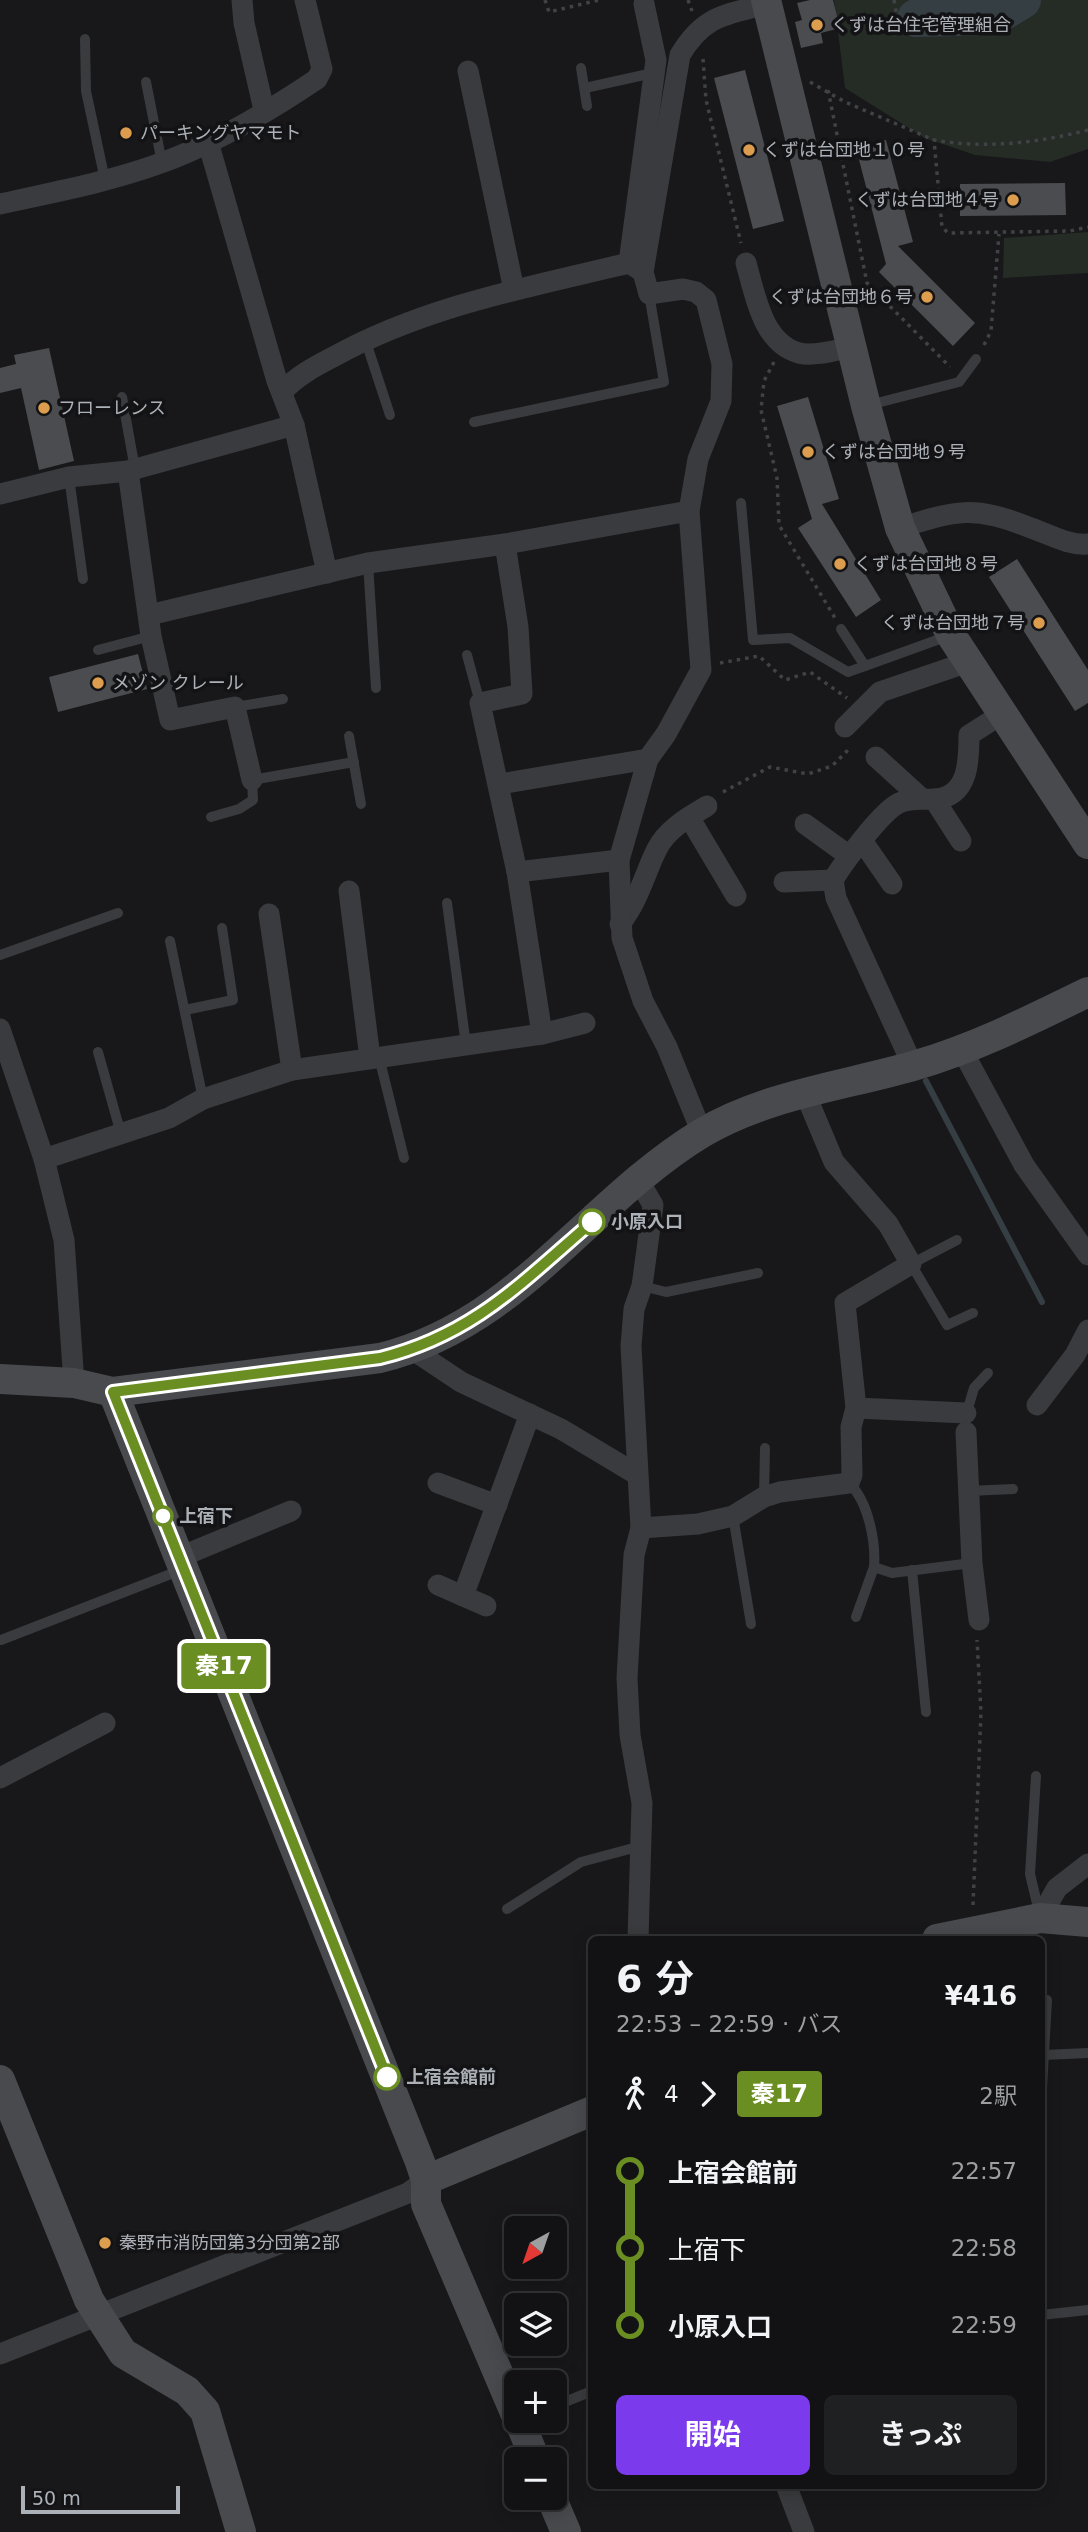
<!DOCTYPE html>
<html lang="ja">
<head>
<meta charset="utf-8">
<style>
	:root { --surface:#121214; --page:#1f2022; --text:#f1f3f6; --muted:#9c9ea0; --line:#313234; --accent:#7c3aed }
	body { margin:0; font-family:"DejaVu Sans","Noto Sans JP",sans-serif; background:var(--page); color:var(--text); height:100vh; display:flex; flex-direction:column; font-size:26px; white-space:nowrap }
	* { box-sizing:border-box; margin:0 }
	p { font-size:23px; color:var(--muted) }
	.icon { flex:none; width:38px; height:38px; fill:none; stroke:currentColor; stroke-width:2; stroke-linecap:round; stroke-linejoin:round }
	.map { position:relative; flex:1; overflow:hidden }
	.panel { position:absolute; left:588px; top:1936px; width:457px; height:553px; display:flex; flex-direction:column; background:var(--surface); border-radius:10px; box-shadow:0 4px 18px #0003,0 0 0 2px var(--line) }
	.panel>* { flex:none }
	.badge { padding:0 14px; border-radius:5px; font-size:24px; line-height:46px }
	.needle { width:46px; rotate:220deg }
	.buttons { position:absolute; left:504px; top:2216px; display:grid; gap:14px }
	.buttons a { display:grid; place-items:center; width:63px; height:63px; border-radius:10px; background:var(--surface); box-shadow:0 4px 18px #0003,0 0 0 2px var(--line); font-size:35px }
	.scale { position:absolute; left:21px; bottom:18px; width:159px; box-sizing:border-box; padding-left:7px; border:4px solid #acb1b8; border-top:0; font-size:19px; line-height:24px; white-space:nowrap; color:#acb1b8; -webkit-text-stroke:5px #131315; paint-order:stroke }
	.map>.badge { position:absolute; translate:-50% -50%; box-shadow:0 0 0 4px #fff }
	.legs { display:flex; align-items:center; gap:10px; height:77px; padding:0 28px; font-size:23px }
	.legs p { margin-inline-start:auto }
	.overview { display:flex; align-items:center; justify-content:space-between; height:119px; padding:0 28px }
	h1 { font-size:38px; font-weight:700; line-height:52px }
	.action { display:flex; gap:14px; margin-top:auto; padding:14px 28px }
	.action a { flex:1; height:80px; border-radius:10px; background:var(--accent); color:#fff; font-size:28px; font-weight:700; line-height:80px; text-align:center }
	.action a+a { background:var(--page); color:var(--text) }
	ul { padding:0 28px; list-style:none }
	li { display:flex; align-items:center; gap:24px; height:77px; font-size:26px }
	li i { display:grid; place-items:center; width:10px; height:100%; margin:0 9px; background:currentColor }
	li i::after { content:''; width:18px; height:18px; margin:-9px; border:5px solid; border-radius:50%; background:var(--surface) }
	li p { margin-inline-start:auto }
	li:first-child i { background:linear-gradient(#0000 50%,currentColor 0) }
	li:last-child i { background:linear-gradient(currentColor 50%,#0000 0) }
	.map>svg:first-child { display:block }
	.green { fill:#252b25 }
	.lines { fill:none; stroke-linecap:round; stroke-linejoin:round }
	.stream { stroke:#353e43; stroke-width:6 }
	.river { stroke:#353e43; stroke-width:38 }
	.building { fill:#4a4c4f }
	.path { stroke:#404245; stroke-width:3.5; stroke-dasharray:3.5 5; stroke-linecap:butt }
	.lane { stroke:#3a3b3e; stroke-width:10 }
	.street { stroke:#3a3b3e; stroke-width:21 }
	.secondary { stroke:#484a4e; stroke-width:30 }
	.line-1-casing { stroke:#fff; stroke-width:16 }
	.line-1 { stroke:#6b8e23; stroke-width:10 }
	.poi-dot { fill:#dc9e4e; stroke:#131315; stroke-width:2.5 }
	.stop-1-dot { fill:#fff; stroke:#6b8e23; stroke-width:3.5 }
	.labels { text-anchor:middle; stroke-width:7; stroke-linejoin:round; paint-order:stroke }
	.poi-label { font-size:18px; fill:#acb1b8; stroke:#131315; text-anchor:start }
	.stop-label { font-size:18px; font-weight:bold; fill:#acb1b8; stroke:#131315; text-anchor:start }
</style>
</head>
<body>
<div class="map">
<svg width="1088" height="2532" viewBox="0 0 1088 2532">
	<rect width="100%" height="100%" fill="#18181a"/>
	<!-- green -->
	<g class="green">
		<polygon points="834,0 1088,0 1088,149 1050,162 975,155 925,138 845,88"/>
		<polygon points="1088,232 1088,273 1003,278 1004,238"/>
	</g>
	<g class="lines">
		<!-- stream -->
		<polyline class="stream" points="926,1081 1042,1302"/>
		<!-- river -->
		<polyline class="river" points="916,18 995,16 1022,0"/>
	</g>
	<!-- building -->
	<g class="building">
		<polygon points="810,0 833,0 840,28 821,33 823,43 801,48 795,22 802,20 797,3"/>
		<polygon points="745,70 784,221 753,229 714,78"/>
		<polygon points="886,140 913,242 898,246 975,323 953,346 879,272 886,264 856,148"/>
		<polygon points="1065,183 1066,215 960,216 960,184"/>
		<polygon points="49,348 74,461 39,470 21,388 0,393 0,368 16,364 14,355"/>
		<polygon points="808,397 839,499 822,504 881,600 856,617 798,528 812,519 777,406"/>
		<polygon points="1017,559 1088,670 1088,703 1075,711 989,577"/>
		<polygon points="138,654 147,689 58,712 49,677"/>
	</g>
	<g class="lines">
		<!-- path -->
		<g class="path">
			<polyline points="545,0 549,12 599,0"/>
			<polyline points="688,0 692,11"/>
			<polyline points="894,0 899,28"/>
			<polyline points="703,59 706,100 741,243"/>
			<polyline points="810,82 845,102 934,140"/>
			<polyline points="828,90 867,283 950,367"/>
			<path d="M1088,130C1037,143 986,149 934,140L942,227L948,233L1070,231L1088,227"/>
			<polyline points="984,345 991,331 999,234"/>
			<polyline points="774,362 764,381 761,410 777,478 779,525 835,618"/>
			<polyline points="720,663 759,656 785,680 810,672 847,698"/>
			<polyline points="723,792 770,767 808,774 832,766 850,748"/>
			<polyline points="973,1905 981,1713 977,1640"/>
		</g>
		<!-- lane -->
		<g class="lane">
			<polyline points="85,39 86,91 105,180"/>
			<polyline points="581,68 587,106"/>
			<polyline points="146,82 162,163"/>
			<polyline points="585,88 653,73"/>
			<polyline points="365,339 390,415"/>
			<polyline points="122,397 135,469"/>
			<polyline points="869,405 959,382 976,359"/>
			<polyline points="474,422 664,382 649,294"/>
			<polyline points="69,477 83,579"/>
			<polyline points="741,503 753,640 790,638 848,672 865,666"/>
			<polyline points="368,563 376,688"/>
			<polyline points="841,629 865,666 948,636"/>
			<polyline points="98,650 151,636"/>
			<polyline points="467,655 480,703"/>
			<polyline points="235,707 283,699"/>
			<polyline points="349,736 361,804"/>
			<polyline points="211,817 239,809 253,800 252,780 354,762"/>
			<polyline points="447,903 466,1045"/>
			<polyline points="170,941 203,1099"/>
			<polyline points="0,955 118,913"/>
			<polyline points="185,1010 233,1000 222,928"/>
			<polyline points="98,1052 121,1134"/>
			<polyline points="379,1057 404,1158"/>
			<polyline points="957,1240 911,1264 947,1325 973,1313"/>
			<polyline points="642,1286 666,1292 758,1273"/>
			<polyline points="966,1415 974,1388 988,1373"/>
			<path d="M849,1483C868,1501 876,1541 874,1567L892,1573L972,1563"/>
			<polyline points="968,1491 1013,1489"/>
			<polyline points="764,1497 765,1448"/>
			<polyline points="733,1516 751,1624"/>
			<polyline points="912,1570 926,1712"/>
			<polyline points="856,1617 874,1567"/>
			<polyline points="1,1640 181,1570"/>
			<polyline points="1036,1776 1030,1874 1040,1916"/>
			<polyline points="507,1909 581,1862 641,1846"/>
			<polyline points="1043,2055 1088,2053"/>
			<polyline points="1041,2106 1047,2000"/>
			<polyline points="1041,2315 1088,2310"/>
			<polyline points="555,2406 592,2391"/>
		</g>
		<!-- street -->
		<g class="street">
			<polyline points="242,0 244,23 264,110"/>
			<polyline points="468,71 514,290"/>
			<polyline points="208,142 277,381 294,425 327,573"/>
			<path d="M0,204C54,192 109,182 161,163C213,144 271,110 317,79L322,69L305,0"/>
			<polyline points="629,263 656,60 644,4"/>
			<path d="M746,263C755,294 762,343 799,353C814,357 837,350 852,347"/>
			<path d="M283,391C298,375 316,366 335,356C426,306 529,287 629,263L643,272"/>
			<polyline points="128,471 151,636 170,720 235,707 252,780"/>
			<polyline points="0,494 69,477 128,471 294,425"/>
			<path d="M900,528C957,510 973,505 1031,528C1049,534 1069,546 1088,544"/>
			<polyline points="505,544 518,627 522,694 480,703 517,872 542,1034"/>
			<polyline points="149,615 368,563 505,544 689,511"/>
			<polyline points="845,727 880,692 968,662"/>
			<polyline points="876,757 920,797"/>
			<polyline points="500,784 648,759"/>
			<polyline points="934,799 961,841"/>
			<polyline points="689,817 736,896"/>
			<polyline points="805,824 848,855"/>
			<polyline points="863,842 892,884"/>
			<polyline points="517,872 619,860"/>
			<polyline points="784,882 833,880"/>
			<polyline points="349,891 370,1058"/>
			<polyline points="269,914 292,1070"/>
			<path d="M620,924C639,900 644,875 657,849C667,829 689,817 707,806"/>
			<polyline points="0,1029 44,1159 64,1240 74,1383"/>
			<polyline points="962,1050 1024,1165 1088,1255"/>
			<path d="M913,1066L836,898L833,880C844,862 882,811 899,803C912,797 923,800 936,799C969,796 969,760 969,735L1002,714"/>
			<path d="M702,1133L667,1047L643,1001L622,938L619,860L648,759L666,734L701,670L689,511L698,459L721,401L722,364L706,300L696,292L683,289L649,294L643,272L680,55C704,15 725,15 767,4"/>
			<polyline points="44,1159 169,1118 203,1099 292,1070 542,1034 585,1023"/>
			<polyline points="413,1350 461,1382 561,1429 636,1474"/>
			<polyline points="1037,1405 1075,1355 1088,1330"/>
			<polyline points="856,1408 966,1413"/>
			<polyline points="966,1432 972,1563 979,1620"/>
			<polyline points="438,1483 497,1505"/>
			<polyline points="641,1528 698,1524 733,1516 764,1497 780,1492 849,1483 852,1475 851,1427 856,1408 845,1303 911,1264 888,1224 834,1162 805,1093"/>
			<polyline points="180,1557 291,1511"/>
			<polyline points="438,1585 486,1606"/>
			<polyline points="463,1596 530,1414"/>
			<polyline points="0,1778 105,1723"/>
			<polyline points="1040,1918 1057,1888 1088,1864"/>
			<polyline points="638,1939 642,1803 630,1735 627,1678 634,1555 641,1528 631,1346 634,1309 642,1286 653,1205 639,1181"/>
			<polyline points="0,2354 408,2193 426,2180"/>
			<polyline points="786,2485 804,2532"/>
		</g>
		<!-- secondary -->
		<g class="secondary">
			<polyline points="766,0 866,406 900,528 951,635 1088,844"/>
			<path d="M0,1379L74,1383L113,1392L380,1358C518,1324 587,1203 702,1133C766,1095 843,1086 913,1066C975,1048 1031,1020 1088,992"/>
			<polyline points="113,1392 420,2162 426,2180 426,2204 516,2415"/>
			<polyline points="937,1939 1040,1918 1088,1922"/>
			<polyline points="0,2080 89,2300 123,2353 187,2391 205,2411 241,2532"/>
			<polyline points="426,2180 592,2111"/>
			<polyline points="519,2420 535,2459"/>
			<polyline points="551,2497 566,2532"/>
		</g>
	</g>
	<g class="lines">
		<!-- line-1 casing -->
		<g class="line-1-casing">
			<path id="line-1" d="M387,2077L113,1392L380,1358C473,1335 522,1282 592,1222"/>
		</g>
		<!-- line-1 -->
		<use href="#line-1" class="line-1"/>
	</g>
	<!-- markers -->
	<g class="poi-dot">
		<circle cx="817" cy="25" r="7"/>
		<circle cx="126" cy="133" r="7"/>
		<circle cx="749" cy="150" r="7"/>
		<circle cx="1013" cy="200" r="7"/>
		<circle cx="927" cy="297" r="7"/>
		<circle cx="44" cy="408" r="7"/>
		<circle cx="808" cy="452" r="7"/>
		<circle cx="840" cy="564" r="7"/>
		<circle cx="1039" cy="623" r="7"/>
		<circle cx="98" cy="683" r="7"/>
		<circle cx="105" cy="2243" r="7"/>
	</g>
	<g class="stop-1-dot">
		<circle cx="592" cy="1222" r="12"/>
		<circle cx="163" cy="1516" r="9"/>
		<circle cx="387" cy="2077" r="12"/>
	</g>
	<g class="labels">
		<!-- poi labels -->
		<g class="poi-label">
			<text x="831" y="31">くずは台住宅管理組合</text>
			<text x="140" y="139">パーキングヤマモト</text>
			<text x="763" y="156">くずは台団地１０号</text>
			<text x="999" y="206" text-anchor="end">くずは台団地４号</text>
			<text x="913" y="303" text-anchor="end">くずは台団地６号</text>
			<text x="58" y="414">フローレンス</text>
			<text x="822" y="458">くずは台団地９号</text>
			<text x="854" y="570">くずは台団地８号</text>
			<text x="1025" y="629" text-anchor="end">くずは台団地７号</text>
			<text x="112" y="689">メゾン クレール</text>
			<text x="119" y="2249">秦野市消防団第3分団第2部</text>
		</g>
		<!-- stop labels -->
		<g class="stop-label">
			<text x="611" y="1228">小原入口</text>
			<text x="179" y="1522">上宿下</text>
			<text x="406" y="2083">上宿会館前</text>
		</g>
	</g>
</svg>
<div class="buttons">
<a><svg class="needle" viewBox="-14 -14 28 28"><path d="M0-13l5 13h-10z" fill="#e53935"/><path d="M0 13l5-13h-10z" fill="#9c9ea0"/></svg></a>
<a><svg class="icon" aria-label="layers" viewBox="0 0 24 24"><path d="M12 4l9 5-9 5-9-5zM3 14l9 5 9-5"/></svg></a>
<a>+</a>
<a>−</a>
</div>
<div class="scale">50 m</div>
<b class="badge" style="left:224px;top:1666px;background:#6b8e23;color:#fff">秦17</b>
<section class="panel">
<div class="overview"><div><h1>6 分</h1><p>22:53 – 22:59 · バス</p></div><b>¥416</b></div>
<div class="legs"><svg class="icon" aria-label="walk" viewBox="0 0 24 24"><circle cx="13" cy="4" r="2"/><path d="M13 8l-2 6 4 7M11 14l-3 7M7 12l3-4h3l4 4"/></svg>4<svg class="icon" aria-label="forward" viewBox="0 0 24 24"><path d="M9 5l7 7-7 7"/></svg><b class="badge" style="background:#6b8e23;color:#fff">秦17</b><p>2駅</p></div>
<ul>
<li><i style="color:#6b8e23"></i><b>上宿会館前</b><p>22:57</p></li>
<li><i style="color:#6b8e23"></i><span>上宿下</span><p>22:58</p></li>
<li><i style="color:#6b8e23"></i><b>小原入口</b><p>22:59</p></li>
</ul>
<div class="action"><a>開始</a><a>きっぷ</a></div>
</section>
</div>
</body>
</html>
